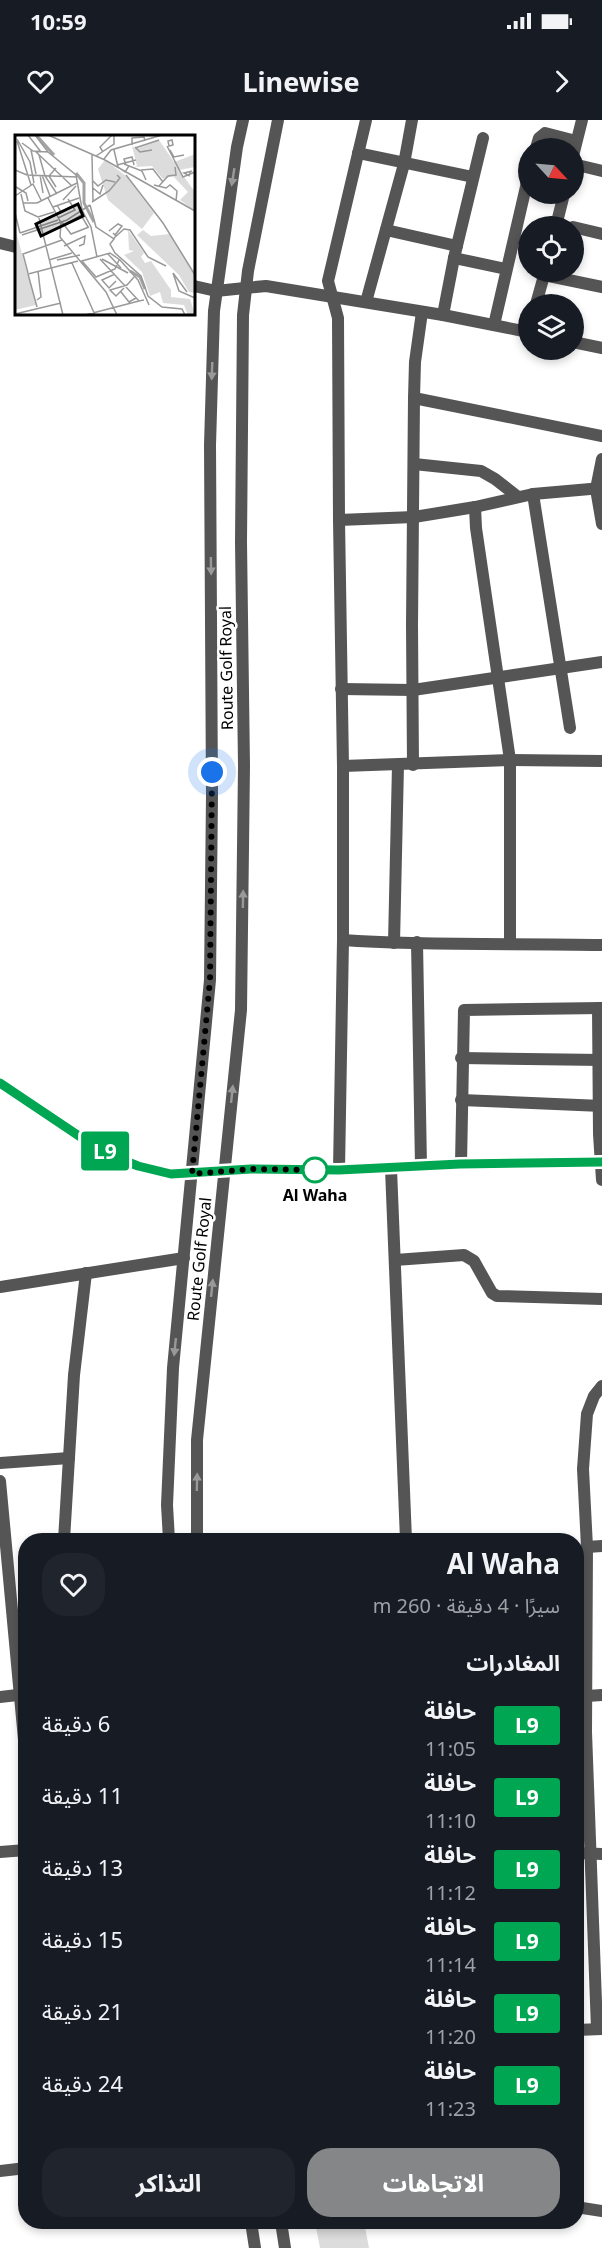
<!DOCTYPE html>
<html lang="ar">
<head>
<meta charset="utf-8">
<style>
	:root { --surface:#171b24; --page:#20242c; --text:#f1f3f6; --muted:#9ea1a6; --accent:#858687 }
	body { margin:0; font-family:"Noto Sans","Noto Sans Arabic",sans-serif; background:var(--page); color:var(--text); direction:rtl; height:100vh; display:flex; flex-direction:column; font-size:22px; white-space:nowrap }
	* { box-sizing:border-box; margin:0 }
	p { font-size:20px; color:var(--muted) }
	.icon { flex:none; width:33px; height:33px; fill:none; stroke:currentColor; stroke-width:2; stroke-linecap:round; stroke-linejoin:round }
	.map { position:relative; flex:1; overflow:hidden; direction:ltr }
	.side { position:absolute; left:18px; top:1413px; width:566px; height:696px; display:flex; flex-direction:column; background:var(--surface); border-radius:24px; box-shadow:0 3px 9px #0003; direction:rtl }
	.side>* { flex:none }
	.badge { padding:0 12px; border-radius:4px; font-size:21px; line-height:39px }
	.needle { width:39px; rotate:116deg }
	.tools { position:absolute; left:518px; top:18px; display:grid; gap:12px }
	.tools a { display:grid; place-items:center; width:66px; height:66px; border-radius:50%; background:var(--surface); box-shadow:0 3px 9px #0003; font-size:30px }
	.you { position:absolute; width:30px; height:30px; margin:-15px; border:4px solid #fff; border-radius:50%; background:#1a73e8; box-shadow:0 0 0 9px #1a73e833 }
	.map>.badge { position:absolute; translate:-50% -50%; box-shadow:0 0 0 3px #fff }
	h2 { padding:0 24px; font-size:22px; line-height:54px }
	.round { display:grid; place-items:center; flex:none; width:63px; height:63px; border-radius:24px; background:var(--page) }
	.summary { display:flex; align-items:center; justify-content:space-between; height:102px; padding:0 24px }
	h1 { font-size:28px; font-weight:700; line-height:45px }
	.button { display:flex; gap:12px; margin-top:auto; padding:12px 24px }
	.button a { flex:1; height:69px; border-radius:24px; background:var(--accent); color:#fff; font-size:24px; font-weight:700; line-height:69px; text-align:center }
	.button a+a { background:var(--page); color:var(--text) }
	ul { padding:0; list-style:none }
	li { display:flex; align-items:center; gap:18px; height:72px; padding:0 24px }
	li div { flex:1 }
	li b { display:block; font-size:22px }
	li em { font-style:normal }
	li .badge { min-width:66px; font-weight:700; text-align:center }
	.status { display:flex; justify-content:space-between; align-items:center; height:42px; padding:0 30px; background:var(--surface); direction:ltr }
	.status svg { height:16px; fill:currentColor }
	header { display:flex; justify-content:space-between; align-items:center; height:78px; padding:0 24px; background:var(--surface); font-size:27px; font-weight:700 }
	.map>svg:first-child { display:block }
	.green { fill:#dcdcdc }
	.lines { fill:none; stroke-linecap:round; stroke-linejoin:round }
	.minor { stroke:#555; stroke-width:12 }
	.tertiary { stroke:#555; stroke-width:12 }
	.oneway { fill:#999 }
	.line-casing { stroke:#fff; stroke-width:14 }
	.line { stroke:#00a651; stroke-width:9 }
	.walk { stroke:#000; stroke-width:6; stroke-dasharray:0 10.8 }
	.stop-dot { fill:#fff; stroke:#00a651; stroke-width:3 }
	.labels { text-anchor:middle; stroke-width:5; stroke-linejoin:round; paint-order:stroke }
	.street-label { font-size:16px; fill:#000; stroke:#fff }
	.stop-label { font-size:16px; font-weight:bold; fill:#000; stroke:#fff }
	.inset-river { fill:none; stroke:#a3a3a3; stroke-width:3 }
	.inset-road { fill:none; stroke:#999; stroke-width:1.5 }
	.view { fill:#000; fill-opacity:0.15; stroke:#000; stroke-width:3 }
	.inset-edge { fill:none; stroke:#000; stroke-width:3 }
</style>
</head>
<body>
<div class="status"><b>10:59</b><svg viewBox="0 0 49 12"><path d="M0 12V9h3v3zM5 12V6h3v6zM10 12V3h3v9zM15 12V0h3v12zM26 1h20v11H26zM47 4h2v5h-2z"/></svg></div>
<header><svg class="icon" aria-label="forward" viewBox="0 0 24 24"><path d="M9 5l7 7-7 7"/></svg>Linewise<svg class="icon" aria-label="heart" viewBox="0 0 24 24"><path d="M12 20l-8-8c-3-5 5-10 8-4 3-6 11-1 8 4z"/></svg></header>
<div class="map">
<svg width="602" height="2128" viewBox="0 0 602 2128">
	<rect width="100%" height="100%" fill="#fff"/>
	<!-- green -->
	<polygon class="green" points="315,2102 364,2102 369,2128 320,2128"/>
	<g class="lines">
		<!-- minor -->
		<g class="minor">
			<polyline points="536,28 539,18 545,13 576,21"/>
			<polyline points="358,33 473,57"/>
			<polyline points="573,36 582,0"/>
			<polyline points="573,44 602,51"/>
			<polyline points="556,106 564,74"/>
			<polyline points="573,107 602,114"/>
			<polyline points="386,110 457,126"/>
			<polyline points="454,138 506,149"/>
			<polyline points="544,155 602,167"/>
			<polyline points="245,168 266,166 443,195 528,212"/>
			<polyline points="366,182 404,44 412,0"/>
			<polyline points="536,184 545,152"/>
			<polyline points="443,195 454,138 483,18"/>
			<polyline points="494,205 528,58"/>
			<polyline points="573,222 602,228"/>
			<polyline points="414,278 602,316"/>
			<polyline points="602,339 596,369 602,404"/>
			<polyline points="414,344 481,351 495,359 518,377"/>
			<polyline points="533,374 570,608"/>
			<polyline points="475,387 476,408 510,640 510,822"/>
			<polyline points="339,400 414,397 475,387 533,374 602,368"/>
			<polyline points="341,569 413,570 602,542"/>
			<polyline points="413,645 412,505 414,278 415,242 422,192"/>
			<polyline points="343,646 510,640 602,641"/>
			<path d="M343,820C429,826 516,823 602,825"/>
			<polyline points="417,822 421,1046"/>
			<polyline points="394,823 398,645"/>
			<polyline points="598,888 599,1014 602,1060"/>
			<polyline points="461,938 602,940"/>
			<polyline points="0,963 83,1018 111,1035 138,1046 171,1054 251,1049 339,1050 461,1044 602,1042"/>
			<polyline points="461,980 602,986"/>
			<polyline points="461,1044 464,890 602,888"/>
			<polyline points="391,1049 406,1420"/>
			<polyline points="339,1050 343,820 343,646 339,400 338,198 328,161 366,0"/>
			<polyline points="395,1140 464,1135 474,1141 492,1173 497,1176 602,1179"/>
			<polyline points="0,1167 184,1138"/>
			<polyline points="0,1343 69,1338"/>
			<polyline points="0,1361 26,1641"/>
			<polyline points="64,1420 74,1255 86,1153"/>
			<polyline points="587,1427 602,1426"/>
			<polyline points="587,1576 602,1575"/>
			<polyline points="0,1577 26,1574"/>
			<polyline points="0,1732 26,1730"/>
			<polyline points="576,1733 602,1734"/>
			<polyline points="597,1909 586,1612 587,1427 583,1349 587,1294 594,1276 602,1266"/>
			<polyline points="576,1910 602,1909"/>
			<polyline points="0,2051 26,2048"/>
			<polyline points="576,2087 602,2091"/>
		</g>
		<!-- tertiary -->
		<g class="tertiary">
			<polyline points="0,123 16,127"/>
			<polyline points="194,166 216,171 245,168"/>
			<polyline points="169,1420 167,1385 173,1248 210,860 212,675 210,325 214,191 237,27 243,0"/>
			<polyline points="197,1420 197,1320 241,890 244,646 241,422 243,195 248,151 278,0"/>
			<polyline points="251,2102 255,2128"/>
			<polyline points="281,2102 285,2128"/>
		</g>
	</g>
	<!-- one-way arrows -->
	<defs><path id="oneway-solid" d="M-6-.8H1V-3.2L6.5 0L1 3.2V.8H-6Z" transform="scale(1.5)"/></defs>
	<g class="oneway">
		<use href="#oneway-solid" transform="translate(233 57) rotate(99)"/>
		<use href="#oneway-solid" transform="translate(212 251) rotate(92)"/>
		<use href="#oneway-solid" transform="translate(211 446) rotate(89)"/>
		<use href="#oneway-solid" transform="translate(243 779) rotate(-89)"/>
		<use href="#oneway-solid" transform="translate(232 974) rotate(-84)"/>
		<use href="#oneway-solid" transform="translate(212 1168) rotate(-84)"/>
		<use href="#oneway-solid" transform="translate(175 1227) rotate(96)"/>
		<use href="#oneway-solid" transform="translate(197 1362) rotate(-89)"/>
	</g>
	<g class="lines">
		<!-- line casing -->
		<g class="line-casing">
			<polyline id="line" points="0,963 82,1018 111,1035 138,1046 171,1054 251,1049 339,1050 460,1044 602,1042"/>
		</g>
		<!-- line -->
		<use href="#line" class="line"/>
		<!-- walk -->
		<polyline class="walk" points="212,652 210,860 192,1054 251,1049 317,1050 315,1050"/>
	</g>
	<!-- markers -->
	<circle class="stop-dot" cx="315" cy="1050" r="12"/>
	<g class="labels">
		<!-- street labels -->
		<g class="street-label">
			<text transform="translate(226 548) rotate(-91)" y="6">Route Golf Royal</text>
			<text transform="translate(199 1139) rotate(-84)" y="6">Route Golf Royal</text>
		</g>
		<!-- stop labels -->
		<g class="stop-label">
			<text x="315" y="1081">Al Waha</text>
		</g>
	</g>
	<!-- overview -->
	<g transform="translate(15 15)">
		<rect width="180" height="180" fill="#fff"/>
		<path d="M144,5L159,27L178,20L180,6V32L164,35L180,57V76L165,65L173,57L158,41L148,44L137,31L119,32L122,31L117,11L121,14ZM90,25L111,41L139,78L127,94L93,65L83,34ZM0,93L21,170L0,175ZM113,95L129,118L126,122L130,128L136,126L156,155V162L175,164L180,180H173L169,170L148,168L145,157L135,161L127,137L109,120L119,116L114,115ZM128,95L136,101L155,99L180,141V158L174,157L164,140L122,100Z" fill="#dcdcdc"/>
		<path class="inset-river" d="M22,1L39,20M61,38L69,48V68L79,87M115,136L125,142L130,154"/>
		<path class="inset-road" d="M13,0L26,17M20,0L33,17L61,40L67,74M33,0L90,25L180,76M2,4L15,27L19,48M157,5L158,10L154,11L153,6ZM2,6L16,50M7,8L18,16L33,17M117,10V3L129,2L130,6M152,11L168,42L180,37M120,12L125,17L137,15M120,13L144,5M16,15L21,39M99,15L103,32L110,37L114,31M155,15L159,22L169,20M20,16L57,51M88,17L85,12L97,0M24,20L30,41L42,59M77,20L78,67M81,21L99,9V0M89,24L96,15L147,0M109,29L127,36L131,45M102,30L121,25M111,30L109,24L117,22L119,30M0,35L12,40L62,42M126,35L138,34L148,47M174,38L177,36L169,38L175,41M25,40L28,58M27,40L35,61M111,40L148,88L180,140M78,46L83,51L91,45L100,47M139,50L151,53L155,50L162,56L161,66M144,51L153,41L161,40L160,32M1,52L11,58L13,66M41,52L34,41L41,33M78,53L85,59L88,50M6,59L10,76L23,82L39,77M0,61L18,49L26,65M33,63L46,88L45,102L91,157L102,180M48,65L61,51M77,67L94,56L105,43L102,40M8,68H22L62,48M42,70L46,77L58,71M75,70L81,92L99,104L95,109L100,118L126,141L133,161L147,172L167,174L170,180M38,72L64,63M67,75L76,92L82,122M0,78L5,98M24,83L48,180M43,83L60,75L53,64M47,87L56,99L74,92M50,90L66,80L73,92M94,96L103,89L107,91L100,100L98,98M5,98L43,85M7,100L52,85L75,70M99,103L109,94L115,95L133,122L151,131M49,111L70,101L69,109L64,111M93,119L106,133M85,124L124,166L129,165M87,124L113,138M34,125L57,118M42,125L65,120M104,125L100,134L81,142L67,126L95,118L105,125L123,145L134,170M57,128L80,180M13,138L8,119L47,105M158,138L164,156L180,163M158,138L172,157M100,139L87,145L94,153L101,146M109,153L101,161L95,155L112,150L119,142M106,157L114,167L121,163M22,165L26,162L23,136M22,172L13,139L63,126M0,179L46,168M70,180L124,166"/>
		<path class="view" d="M63,69L68,81L26,101L21,89Z"/>
		<rect width="180" height="180" class="inset-edge"/>
	</g>
</svg>
<div class="tools">
<a><svg class="needle" viewBox="-14 -14 28 28"><path d="M0-13l5 13h-10z" fill="#e53935"/><path d="M0 13l5-13h-10z" fill="#9ea1a6"/></svg></a>
<a><svg class="icon" aria-label="locate" viewBox="0 0 24 24"><circle cx="12" cy="12" r="6"/><path d="M12 2v4M12 18v4M2 12h4M18 12h4"/></svg></a>
<a><svg class="icon" aria-label="layers" viewBox="0 0 24 24"><path d="M12 4l9 5-9 5-9-5zM3 14l9 5 9-5"/></svg></a>
</div>
<div class="you" style="left:212px;top:652px"></div>
<b class="badge" style="left:105px;top:1031px;background:#00a651;color:#fff">L9</b>
<section class="side">
<div class="summary"><div><h1>Al Waha</h1><p>سيرًا · 4 دقيقة · 260 m</p></div><a class="round"><svg class="icon" aria-label="heart" viewBox="0 0 24 24"><path d="M12 20l-8-8c-3-5 5-10 8-4 3-6 11-1 8 4z"/></svg></a></div>
<h2>المغادرات</h2>
<ul>
<li><span class="badge" style="background:#00a651;color:#fff">L9</span><div><b>حافلة</b><p>11:05</p></div><em>6 دقيقة</em></li>
<li><span class="badge" style="background:#00a651;color:#fff">L9</span><div><b>حافلة</b><p>11:10</p></div><em>11 دقيقة</em></li>
<li><span class="badge" style="background:#00a651;color:#fff">L9</span><div><b>حافلة</b><p>11:12</p></div><em>13 دقيقة</em></li>
<li><span class="badge" style="background:#00a651;color:#fff">L9</span><div><b>حافلة</b><p>11:14</p></div><em>15 دقيقة</em></li>
<li><span class="badge" style="background:#00a651;color:#fff">L9</span><div><b>حافلة</b><p>11:20</p></div><em>21 دقيقة</em></li>
<li><span class="badge" style="background:#00a651;color:#fff">L9</span><div><b>حافلة</b><p>11:23</p></div><em>24 دقيقة</em></li>
</ul>
<div class="button"><a>الاتجاهات</a><a>التذاكر</a></div>
</section>
</div>
</body>
</html>
